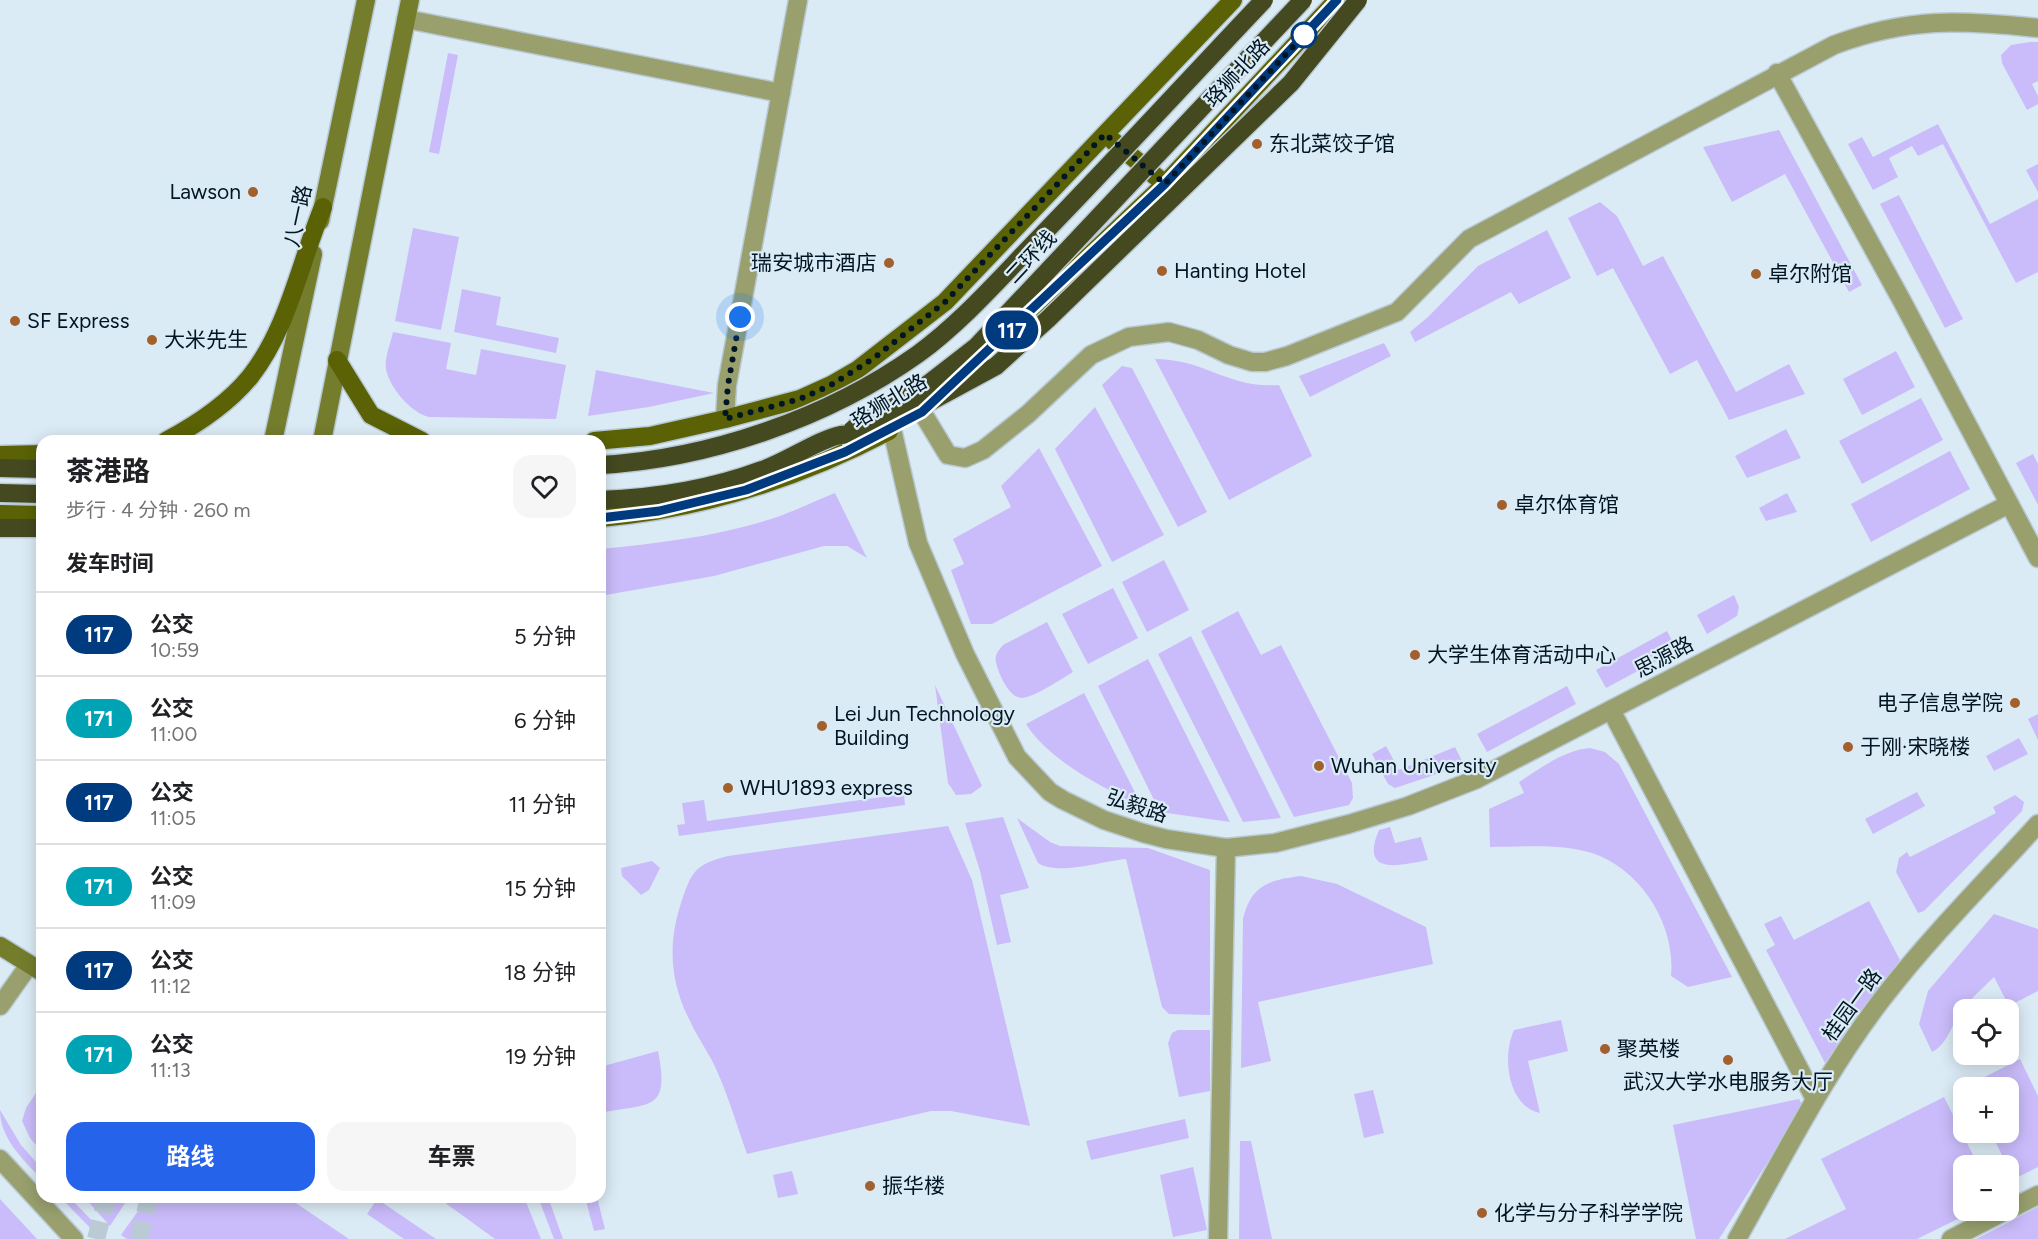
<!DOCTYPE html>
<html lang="zh">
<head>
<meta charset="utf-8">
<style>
	:root { --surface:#fff; --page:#f6f6f6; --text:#202124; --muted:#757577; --line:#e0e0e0; --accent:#2563eb }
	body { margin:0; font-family:Figtree,"Noto Sans SC",sans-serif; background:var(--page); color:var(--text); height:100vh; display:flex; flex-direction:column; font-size:22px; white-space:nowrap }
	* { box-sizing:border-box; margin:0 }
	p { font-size:20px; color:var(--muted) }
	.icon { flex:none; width:33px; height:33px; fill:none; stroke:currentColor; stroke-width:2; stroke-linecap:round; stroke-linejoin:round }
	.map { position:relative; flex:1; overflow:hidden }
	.drawer { position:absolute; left:36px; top:435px; width:570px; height:768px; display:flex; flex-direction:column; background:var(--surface); border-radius:18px; box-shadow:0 3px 15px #0003 }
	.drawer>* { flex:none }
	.badge { padding:0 12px; border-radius:20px; font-size:21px; line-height:39px }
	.controls { position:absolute; left:1953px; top:999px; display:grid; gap:12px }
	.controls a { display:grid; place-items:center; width:66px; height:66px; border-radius:12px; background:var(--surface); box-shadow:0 3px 15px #0003; font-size:30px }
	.you { position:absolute; width:30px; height:30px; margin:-15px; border:4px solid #fff; border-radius:50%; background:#1a73e8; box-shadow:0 0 0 9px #1a73e833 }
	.map>.badge { position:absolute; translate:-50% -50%; box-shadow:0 0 0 3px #fff }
	h2 { padding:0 30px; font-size:22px; line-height:54px }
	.round { display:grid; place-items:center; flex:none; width:63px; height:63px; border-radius:18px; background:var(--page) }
	.headline { display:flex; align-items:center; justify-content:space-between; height:102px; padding:0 30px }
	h1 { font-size:28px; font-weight:700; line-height:45px }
	.action { display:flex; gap:12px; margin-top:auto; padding:12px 30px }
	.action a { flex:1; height:69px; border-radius:18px; background:var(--accent); color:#fff; font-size:24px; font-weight:700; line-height:69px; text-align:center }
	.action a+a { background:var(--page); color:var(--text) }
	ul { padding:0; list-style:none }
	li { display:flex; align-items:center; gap:18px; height:84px; padding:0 30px; border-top:2px solid var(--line) }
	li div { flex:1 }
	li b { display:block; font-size:22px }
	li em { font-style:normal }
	li .badge { min-width:66px; font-weight:700; text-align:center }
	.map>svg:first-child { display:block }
	.green { fill:#cabcfa }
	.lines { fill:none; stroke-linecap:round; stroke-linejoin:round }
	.secondary-tunnel { stroke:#bacbd6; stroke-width:18; stroke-dasharray:18 9; stroke-linecap:butt }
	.street-casing { stroke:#b8c9d4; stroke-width:21 }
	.secondary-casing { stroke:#b8c9d4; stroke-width:21 }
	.primary-casing { stroke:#b8c9d4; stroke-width:21 }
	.highway-casing { stroke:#b8c9d4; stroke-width:21 }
	.street { stroke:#99a06e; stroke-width:18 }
	.secondary { stroke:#747d2c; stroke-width:18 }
	.primary { stroke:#5a6205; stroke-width:18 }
	.highway { stroke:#444920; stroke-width:18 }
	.highway-bridge-casing { stroke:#b8c9d4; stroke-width:21; stroke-linecap:butt }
	.highway-bridge { stroke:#444920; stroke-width:18 }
	.line-casing { stroke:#fff; stroke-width:14 }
	.line { stroke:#003b80; stroke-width:9 }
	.walk { stroke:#001624; stroke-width:6; stroke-dasharray:0 10.8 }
	.stop-dot { fill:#fff; stroke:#003b80; stroke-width:3 }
	.poi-dot { fill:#a2602d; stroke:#dbebf5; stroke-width:2 }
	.labels { text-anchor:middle; stroke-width:4.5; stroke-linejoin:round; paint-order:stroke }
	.street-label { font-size:21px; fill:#001624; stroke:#dbebf5 }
	.poi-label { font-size:21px; fill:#001624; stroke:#dbebf5; text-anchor:start }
</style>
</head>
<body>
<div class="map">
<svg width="2038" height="1239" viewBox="0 0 2038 1239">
	<rect width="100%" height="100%" fill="#dbebf5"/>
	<!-- green -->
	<g class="green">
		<polygon points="2030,42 2038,42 2038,81 2032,84 2038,96 2038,104 2027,110 2002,63 2001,55 2011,45"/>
		<polygon points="448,53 458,55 439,154 429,152"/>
		<polygon points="1938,124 1990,224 2038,199 2038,272 2016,283 1943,144 1918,156 1912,146 1889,158 1898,177 1873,190 1848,144 1862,137 1873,157"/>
		<polygon points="1779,130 1862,285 1849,292 1785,174 1732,202 1703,147"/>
		<polygon points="2038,164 2038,192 2026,170"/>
		<polygon points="1899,195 1963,319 1945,328 1880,204"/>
		<polygon points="1600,202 1617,216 1643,266 1663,256 1736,392 1789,364 1805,394 1729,420 1697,360 1670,374 1613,268 1597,276 1568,218"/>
		<polygon points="413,228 459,237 441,330 395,321"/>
		<polygon points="1547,230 1571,278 1519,304 1511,292 1415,342 1410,332 1428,317 1478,266"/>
		<polygon points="462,289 501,297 496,325 559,338 556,353 454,332"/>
		<path d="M393,332L451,343L446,369L476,375L481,349L566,365L556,419L429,417C411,413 389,387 386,369C384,359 391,342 393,332Z"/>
		<polygon points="1384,343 1391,356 1310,397 1299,376"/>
		<polygon points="1896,351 1915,387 1862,415 1843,379"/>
		<path d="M1155,359C1205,359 1229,389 1279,385L1312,456L1229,500Z"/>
		<polygon points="1122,366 1132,368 1207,512 1178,527 1102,385"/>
		<polygon points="596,370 714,393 649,407 588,416"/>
		<polygon points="1921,398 1943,440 1862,484 1839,441"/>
		<polygon points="1095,407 1164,535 1112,562 1055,449"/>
		<polygon points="1786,429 1801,458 1747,478 1735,456"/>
		<polygon points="1039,448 1102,566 992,624 971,624 951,570 964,564 953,539 1011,507 1001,486"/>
		<polygon points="1950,451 1970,489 1871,542 1851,504"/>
		<polygon points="2033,454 2038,464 2038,505 2016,463"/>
		<path d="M835,493L867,558L847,546H824L714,576L600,596V549C660,543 723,536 780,516C799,509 817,500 835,493Z"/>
		<polygon points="1787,493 1797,512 1766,521 1759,508"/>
		<polygon points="1164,560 1189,610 1147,632 1122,582"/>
		<polygon points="1113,588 1138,638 1088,664 1062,614"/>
		<polygon points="1734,595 1739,607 1737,616 1707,634 1697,615"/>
		<polygon points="1238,611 1261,655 1281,645 1352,783 1353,798 1349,805 1294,817 1201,631"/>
		<path d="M1047,622L1073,672C1061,679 1035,697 1022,698C1009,698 998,673 996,662C994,655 999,650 1003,645Z"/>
		<polygon points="1667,631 1677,650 1606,688 1596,670"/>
		<polygon points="1191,636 1281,818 1243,822 1158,654"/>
		<polygon points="1148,659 1230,822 1160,812 1098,686"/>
		<polygon points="935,685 982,786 971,794 956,795 948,783"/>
		<polygon points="1567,686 1576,704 1487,752 1477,734"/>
		<path d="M1084,693L1143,808C1104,787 1051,763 1026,724Z"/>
		<polygon points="2038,714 2038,740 2028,719"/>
		<polygon points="2019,738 2028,754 1994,771 1986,756"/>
		<polygon points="1386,746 1399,770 1455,747 1464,765 1395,788 1388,784 1372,754"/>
		<path d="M1590,748L1605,752L1619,764L1732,977L1688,987L1671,976C1676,925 1641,869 1592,853C1560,843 1523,847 1490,847L1489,809L1524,793L1519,782C1541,768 1564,750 1590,748Z"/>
		<polygon points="1917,792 1925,806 1873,834 1865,819"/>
		<polygon points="904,794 905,805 679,836 677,825 685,824 682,803 704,800 707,821"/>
		<polygon points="2015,795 2024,802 2022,811 1924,911 1918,913 1896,872 1899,858 1907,852 1910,857 1996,813 1993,807"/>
		<polygon points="1003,817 1029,888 1000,895 1011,942 997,945 980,871 965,823"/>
		<path d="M1017,818L1050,842L1060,846L1148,848L1210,870V1015L1169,1014L1162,1007L1126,859C1103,861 1057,876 1038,863Z"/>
		<path d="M948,826L972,880L1030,1126L951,1111H931L747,1154C737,1126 729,1098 717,1071C709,1053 697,1037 689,1019C669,979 668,941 682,900C692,870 697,864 728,856Z"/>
		<path d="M1390,827L1395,843L1421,837L1428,860C1401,865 1359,877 1379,830Z"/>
		<polygon points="652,861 660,868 649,890 641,895 622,876 621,868"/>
		<path d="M1301,876L1337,884L1426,927L1433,964L1258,1002L1271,1061L1241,1068L1243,919C1251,885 1269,880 1301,876Z"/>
		<polygon points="1869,901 1900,960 1854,1019 1825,1063 1766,950 1775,945 1764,924 1781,916 1794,940"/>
		<path d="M1994,914L2038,929V991L2009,1006L1994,977C1983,988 1971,998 1961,1011C1952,1024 1947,1045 1932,1052L1919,1024L1928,991Z"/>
		<path d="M1561,1020L1568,1051L1528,1061L1540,1113C1507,1106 1502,1056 1514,1030Z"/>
		<polygon points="1178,1030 1210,1030 1210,1091 1179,1097 1168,1043 1172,1033"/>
		<path d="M658,1051C670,1112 651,1103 600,1113V1067Z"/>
		<polygon points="2020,1059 2038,1096 2038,1167 2014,1179 1991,1133 2008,1132 2008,1088 1967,1086"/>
		<polygon points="42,1084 42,1152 30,1138 22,1121 26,1108"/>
		<polygon points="1373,1090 1384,1133 1364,1138 1354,1094"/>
		<polygon points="1944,1097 1978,1165 1964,1166 1964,1210 1974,1211 1917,1239 1785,1239 1846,1209 1821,1159"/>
		<polygon points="1799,1099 1803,1106 1719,1239 1696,1239 1673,1125"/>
		<path d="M0,1110L21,1145L42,1169V1179C23,1160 0,1138 0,1110Z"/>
		<polygon points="1185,1119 1189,1138 1091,1160 1086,1141"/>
		<polygon points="1240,1141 1251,1141 1272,1239 1239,1239"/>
		<polygon points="1193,1167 1207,1230 1173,1237 1160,1175"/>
		<polygon points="792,1171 798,1194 778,1198 773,1175"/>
		<polygon points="60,1197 69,1197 104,1233 100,1238"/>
		<polygon points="84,1197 129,1197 110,1226"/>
		<polygon points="148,1197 287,1197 349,1239 127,1239 121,1235"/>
		<polygon points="437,1197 524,1197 541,1239 495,1239"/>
		<polygon points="538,1197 548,1197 563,1239 554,1239"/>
		<polygon points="585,1197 597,1197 605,1229 594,1231"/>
		<polygon points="0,1199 37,1239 0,1239"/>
		<polygon points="377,1199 436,1239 404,1239 367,1214"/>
		<polygon points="2038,1207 2038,1239 1976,1239"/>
	</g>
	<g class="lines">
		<!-- secondary-tunnel -->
		<g class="secondary-tunnel">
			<polyline points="96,1239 107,1197"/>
			<polyline points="139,1239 149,1197"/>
		</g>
		<!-- street casing -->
		<g class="street-casing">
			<g id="street">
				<polyline points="406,19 781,93"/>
				<polyline points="1777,73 1902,301 2038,558"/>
				<path d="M922,412L948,455L965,458L983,450L1028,414L1091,355L1129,337L1169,332L1198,340L1229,355L1252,362H1265L1287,356L1397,312L1469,239L1834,45C1909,17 1960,20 2038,28"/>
				<polyline points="725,419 727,385 798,0"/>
				<polyline points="892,429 918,543 965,654 1017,757 1050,792 1063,800 1104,820 1143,833 1166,839 1226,848 1275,843 1349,824 1408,806 1477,779 2009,504"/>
				<polyline points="1611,710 1815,1099"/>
				<polyline points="0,1006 29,965"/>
				<polyline points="0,1159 74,1239"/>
				<polyline points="2008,1210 2038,1195"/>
				<polyline points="1218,1239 1226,848"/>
				<path d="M1737,1239C1784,1156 1827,1069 1886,994C1933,934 1987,880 2038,824"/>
				<polyline points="1951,1239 2007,1210"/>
			</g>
		</g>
		<!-- secondary casing -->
		<g class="secondary-casing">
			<g id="secondary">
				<polyline points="320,221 366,0"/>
				<polyline points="273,441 313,254"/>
				<polyline points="322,441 410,0"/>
				<polyline points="0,946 42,972"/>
			</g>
		</g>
		<!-- primary casing -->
		<g class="primary-casing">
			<g id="primary">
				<polyline points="1113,141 1165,184"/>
				<polyline points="337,360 371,415 422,441"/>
				<polyline points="951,387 1165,184 1337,0"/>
				<path d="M166,441C196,425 228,404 250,377C288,329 300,263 323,207"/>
				<polyline points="594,441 650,436 725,419 800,399 831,385 857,370 945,302 1233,0"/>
				<polyline points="0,455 42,454"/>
				<polyline points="0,514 42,515"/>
				<path d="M600,518C702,509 799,478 889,431"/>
			</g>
		</g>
		<!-- highway casing -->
		<g class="highway-casing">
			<g id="highway">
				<polyline points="0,468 42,469"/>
				<polyline points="0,493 42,494"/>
				<path d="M600,500C654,498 711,489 762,470C786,462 819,439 841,435"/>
				<polyline points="0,528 42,528"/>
			</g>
		</g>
		<!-- street -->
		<use href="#street" class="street"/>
		<!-- secondary -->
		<use href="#secondary" class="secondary"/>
		<!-- primary -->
		<use href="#primary" class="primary"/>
		<!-- highway -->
		<use href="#highway" class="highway"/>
		<!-- highway-bridge casing -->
		<g class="highway-bridge-casing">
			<g id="highway-bridge">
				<polyline points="853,429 928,384 977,346 1303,0"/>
				<polyline points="841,435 874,432 996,366 1048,319 1291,83 1358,0"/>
				<path d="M600,465C709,459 828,418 918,354C963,321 1000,278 1039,238C1115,160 1189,79 1264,0"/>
			</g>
		</g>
		<!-- highway-bridge -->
		<use href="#highway-bridge" class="highway-bridge"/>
	</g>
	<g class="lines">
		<!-- line casing -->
		<g class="line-casing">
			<polyline id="line" points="600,518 659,511 746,490 845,452 922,412 1165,184 1337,0"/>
		</g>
		<!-- line -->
		<use href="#line" class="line"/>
		<!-- walk -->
		<polyline class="walk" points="740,317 728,385 725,419 800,399 831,385 874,358 945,302 1105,134 1165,184 1304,35"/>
	</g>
	<!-- markers -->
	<circle class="stop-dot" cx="1304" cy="35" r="12"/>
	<g class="poi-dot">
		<circle cx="1257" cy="144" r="6"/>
		<circle cx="253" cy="192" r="6"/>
		<circle cx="889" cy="263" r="6"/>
		<circle cx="1162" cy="271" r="6"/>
		<circle cx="1756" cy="274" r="6"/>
		<circle cx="15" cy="321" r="6"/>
		<circle cx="152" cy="340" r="6"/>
		<circle cx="1502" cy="505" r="6"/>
		<circle cx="1415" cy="655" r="6"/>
		<circle cx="2015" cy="703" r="6"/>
		<circle cx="822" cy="726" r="6"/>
		<circle cx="1848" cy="747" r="6"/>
		<circle cx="1319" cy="766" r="6"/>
		<circle cx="728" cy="788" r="6"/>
		<circle cx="1605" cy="1049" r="6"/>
		<circle cx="1728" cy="1060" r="6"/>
		<circle cx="870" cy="1186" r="6"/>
		<circle cx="1482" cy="1213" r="6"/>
	</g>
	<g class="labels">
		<!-- street labels -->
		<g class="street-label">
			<text transform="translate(1237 73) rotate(-47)" y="7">珞狮北路</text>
			<text transform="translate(298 216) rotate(-78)" y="7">八一路</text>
			<text transform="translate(1031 257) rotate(-47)" y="7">二环线</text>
			<text transform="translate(889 401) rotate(-31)" y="7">珞狮北路</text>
			<text transform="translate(1664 657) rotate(-28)" y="7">思源路</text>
			<text transform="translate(1137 806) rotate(18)" y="7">弘毅路</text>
			<text transform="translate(1852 1005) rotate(-54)" y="7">桂园一路</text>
		</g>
		<!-- poi labels -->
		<g class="poi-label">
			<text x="1269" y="151">东北菜饺子馆</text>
			<text x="241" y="199" text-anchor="end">Lawson</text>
			<text x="877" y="270" text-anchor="end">瑞安城市酒店</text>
			<text x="1174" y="278">Hanting Hotel</text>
			<text x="1768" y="281">卓尔附馆</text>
			<text x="27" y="328">SF Express</text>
			<text x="164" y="347">大米先生</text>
			<text x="1514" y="512">卓尔体育馆</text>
			<text x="1427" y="662">大学生体育活动中心</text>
			<text x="2003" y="710" text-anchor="end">电子信息学院</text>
			<text x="834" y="721">Lei Jun Technology<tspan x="834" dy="24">Building</tspan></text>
			<text x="1860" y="754">于刚·宋晓楼</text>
			<text x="1331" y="773">Wuhan University</text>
			<text x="740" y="795">WHU1893 express</text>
			<text x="1617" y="1056">聚英楼</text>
			<text x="1728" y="1089" text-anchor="middle">武汉大学水电服务大厅</text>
			<text x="882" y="1193">振华楼</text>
			<text x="1494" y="1220">化学与分子科学学院</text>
		</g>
	</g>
</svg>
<div class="controls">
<a><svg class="icon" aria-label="locate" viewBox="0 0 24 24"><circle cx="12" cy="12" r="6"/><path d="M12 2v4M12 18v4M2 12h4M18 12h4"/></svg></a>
<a>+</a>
<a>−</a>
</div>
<div class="you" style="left:740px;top:317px"></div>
<b class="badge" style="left:1012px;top:330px;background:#003b80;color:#fff">117</b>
<section class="drawer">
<div class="headline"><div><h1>茶港路</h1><p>步行 · 4 分钟 · 260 m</p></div><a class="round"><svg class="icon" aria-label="heart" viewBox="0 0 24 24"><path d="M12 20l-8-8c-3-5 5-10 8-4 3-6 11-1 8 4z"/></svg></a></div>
<h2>发车时间</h2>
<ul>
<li><span class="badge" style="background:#003b80;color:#fff">117</span><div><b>公交</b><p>10:59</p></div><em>5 分钟</em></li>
<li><span class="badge" style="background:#00a3b4;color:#fff">171</span><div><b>公交</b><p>11:00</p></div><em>6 分钟</em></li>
<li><span class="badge" style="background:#003b80;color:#fff">117</span><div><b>公交</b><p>11:05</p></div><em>11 分钟</em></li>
<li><span class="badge" style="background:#00a3b4;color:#fff">171</span><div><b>公交</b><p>11:09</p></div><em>15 分钟</em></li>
<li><span class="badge" style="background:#003b80;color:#fff">117</span><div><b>公交</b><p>11:12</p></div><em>18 分钟</em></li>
<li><span class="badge" style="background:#00a3b4;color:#fff">171</span><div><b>公交</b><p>11:13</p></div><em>19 分钟</em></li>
</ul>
<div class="action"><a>路线</a><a>车票</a></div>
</section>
</div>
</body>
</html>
